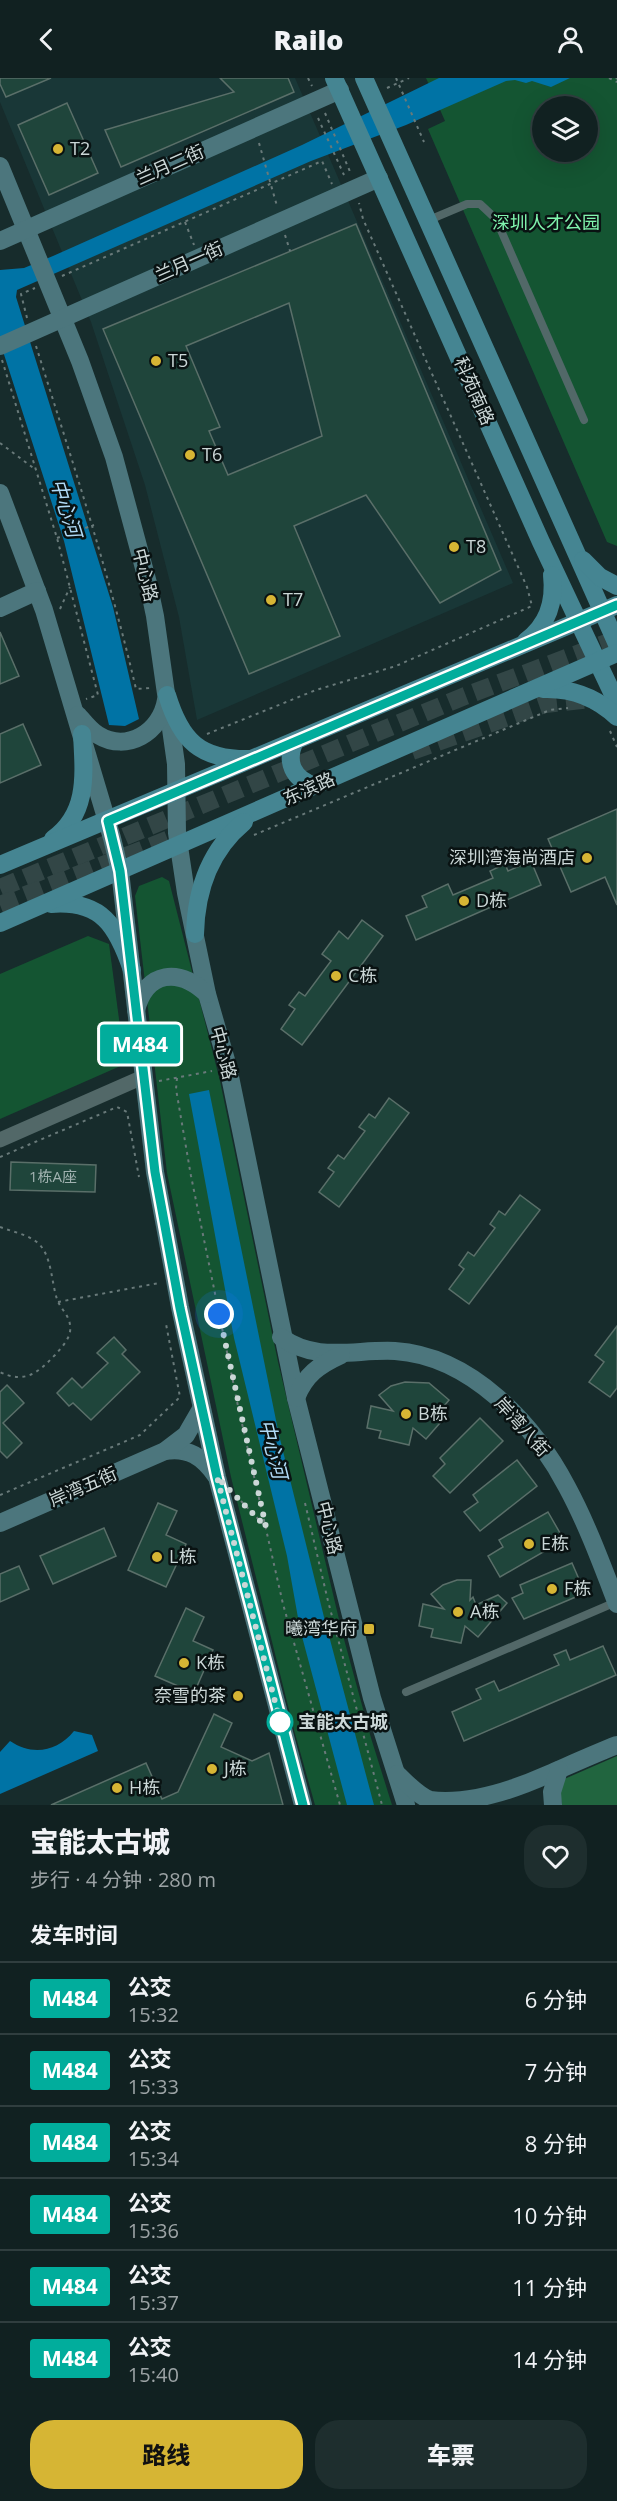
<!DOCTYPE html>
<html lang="zh">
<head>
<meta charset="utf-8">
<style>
	:root { --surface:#112121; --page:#1e2e2e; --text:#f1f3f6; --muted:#9ca3a5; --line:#303e3f; --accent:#d6b534 }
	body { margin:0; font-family:"Open Sans","Noto Sans SC",sans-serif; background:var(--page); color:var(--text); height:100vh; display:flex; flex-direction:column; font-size:22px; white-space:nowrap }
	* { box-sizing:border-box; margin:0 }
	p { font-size:20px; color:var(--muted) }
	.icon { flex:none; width:33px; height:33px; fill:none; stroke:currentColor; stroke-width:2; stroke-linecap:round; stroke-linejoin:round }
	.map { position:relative; height:1727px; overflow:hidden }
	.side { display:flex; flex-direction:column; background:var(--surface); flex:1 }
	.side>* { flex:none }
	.badge { padding:0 12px; border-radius:4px; font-size:21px; line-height:39px }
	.tools { position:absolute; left:532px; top:18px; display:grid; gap:12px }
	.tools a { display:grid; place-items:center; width:66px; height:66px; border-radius:50%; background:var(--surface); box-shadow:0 6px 24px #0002,0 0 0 2px var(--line); font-size:30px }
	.you { position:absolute; width:30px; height:30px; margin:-15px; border:4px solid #fff; border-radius:50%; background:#1a73e8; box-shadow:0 0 0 9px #1a73e833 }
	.map>.badge { position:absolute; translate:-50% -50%; box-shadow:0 0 0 3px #fff }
	h2 { padding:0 30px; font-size:22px; line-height:54px }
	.round { display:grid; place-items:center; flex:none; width:63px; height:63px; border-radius:24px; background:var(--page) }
	.head { display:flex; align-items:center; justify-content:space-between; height:102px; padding:0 30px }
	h1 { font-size:28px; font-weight:800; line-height:45px }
	.button { display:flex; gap:12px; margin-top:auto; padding:12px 30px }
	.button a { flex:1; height:69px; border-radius:24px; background:var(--accent); color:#111; font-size:24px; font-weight:800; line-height:69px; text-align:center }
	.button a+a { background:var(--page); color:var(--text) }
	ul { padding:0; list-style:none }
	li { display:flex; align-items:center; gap:18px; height:72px; padding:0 30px; border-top:2px solid var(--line) }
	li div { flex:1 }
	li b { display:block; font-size:22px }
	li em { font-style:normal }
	li .badge { min-width:66px; font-weight:700; text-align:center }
	header { display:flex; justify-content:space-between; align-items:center; height:78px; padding:0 30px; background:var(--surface); font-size:27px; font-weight:800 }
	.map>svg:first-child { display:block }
	.built { fill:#193737 }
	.green { fill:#145532; fill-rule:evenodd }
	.forest { fill:#21653f }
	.water { fill:#0073a5 }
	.building { fill:#1f453b; stroke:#5a6f69; stroke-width:1.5; fill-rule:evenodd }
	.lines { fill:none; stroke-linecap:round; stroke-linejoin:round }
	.highway-tunnel { stroke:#324646; stroke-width:18; stroke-dasharray:18 9; stroke-linecap:butt }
	.path { stroke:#697a7a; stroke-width:2; stroke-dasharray:3 4.5; stroke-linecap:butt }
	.lane { stroke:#526868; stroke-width:8 }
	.street { stroke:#526868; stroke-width:15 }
	.secondary { stroke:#4c767d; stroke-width:18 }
	.primary { stroke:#458592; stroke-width:18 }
	.line-casing { stroke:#fff; stroke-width:14 }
	.line { stroke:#01ad9c; stroke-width:9 }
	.walk { stroke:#cbd7d7; stroke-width:6; stroke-dasharray:0 10.8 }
	.poi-dot { fill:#d6b534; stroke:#091212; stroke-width:2 }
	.stop-dot { fill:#fff; stroke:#01ad9c; stroke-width:3 }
	.labels { text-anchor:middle; stroke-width:5; stroke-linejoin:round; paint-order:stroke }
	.number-label { font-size:15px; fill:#a0b2b0 }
	.poi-label { font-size:18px; fill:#cbd7d7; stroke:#091212; text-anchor:start }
	.street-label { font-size:18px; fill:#cbd7d7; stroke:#091212 }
	.park-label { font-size:18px; fill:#81f5ae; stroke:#091212 }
	.stop-label { font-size:18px; font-weight:bold; fill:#cbd7d7; stroke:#091212; text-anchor:start }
	.water-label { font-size:20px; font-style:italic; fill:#b0daf6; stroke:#091212 }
</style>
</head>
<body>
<header><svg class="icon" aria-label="back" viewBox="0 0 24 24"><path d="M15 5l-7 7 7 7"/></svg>Railo<svg class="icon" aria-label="person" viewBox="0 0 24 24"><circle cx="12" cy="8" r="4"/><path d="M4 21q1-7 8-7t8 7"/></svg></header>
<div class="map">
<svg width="617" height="1727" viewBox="0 0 617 1727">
	<rect width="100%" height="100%" fill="#172c2c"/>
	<!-- built -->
	<polygon class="built" points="0,0 295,0 513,505 197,642 179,539 145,407 91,244 0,24"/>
	<!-- green -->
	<g class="green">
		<path d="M426,0H617V468L607,464L428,51L445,43ZM543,28H588V74H543Z"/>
		<polygon points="162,799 169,803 220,1003 278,1284 342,1554 371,1660 392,1727 315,1727 294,1652 231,1399 167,1095 135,818 139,808"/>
		<polygon points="88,858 109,866 125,986 0,1041 0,896"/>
	</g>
	<!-- forest -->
	<polygon class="forest" points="617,1678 617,1727 562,1727 559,1709 562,1702"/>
	<!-- water -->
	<g class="water">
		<polygon points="439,0 570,0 551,9 532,3 526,5 515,2 506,3 406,47 311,83 17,212 16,219 113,529 139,641 125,648 109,647 64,463 0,264 0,192 24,190 53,178 302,67"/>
		<polygon points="209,1012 279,1357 324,1539 374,1727 347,1727 300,1551 287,1478 234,1260 189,1016"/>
		<path d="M74,1653L92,1657L98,1673L0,1716V1674L10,1663C32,1678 57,1674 74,1653Z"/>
	</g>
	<!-- building -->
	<g class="building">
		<polygon points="0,0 51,0 6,19 0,6"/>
		<polygon points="220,0 288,0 294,14 121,89 105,52 234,14"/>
		<polygon points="67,25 98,95 49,117 18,47"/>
		<path d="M356,146L501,492L440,525L366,417L294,448L340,558L249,596L103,251ZM289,225L322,358L228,397L209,353L220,349L186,268Z"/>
		<polygon points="0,554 19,598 0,606"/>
		<polygon points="23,646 41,687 0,705 0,656"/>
		<polygon points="617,731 617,827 605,799 571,814 548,761"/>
		<polygon points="531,783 541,807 416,862 406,838 427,829 422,818 448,806 453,817 493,800 490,793 505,786 508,793"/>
		<polygon points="362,842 383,858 302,967 281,951 295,931 289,927 299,914 305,918 331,883 322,876 339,853 348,861"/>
		<polygon points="389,1020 409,1035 339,1129 319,1114 334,1094 328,1090 338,1077 344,1081 365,1053 359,1049 369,1036 375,1040"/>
		<polygon points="11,1084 96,1087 95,1114 10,1112"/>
		<polygon points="520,1117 540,1132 469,1226 449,1211 464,1191 459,1187 468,1174 474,1178 495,1150 490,1146 499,1133 505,1137"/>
		<polygon points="617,1248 617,1310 610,1319 589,1304 604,1284 595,1277"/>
		<polygon points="114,1259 126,1272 122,1276 140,1294 91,1342 73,1325 69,1328 57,1315 72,1300 82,1310 108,1285 97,1275"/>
		<polygon points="405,1304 429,1305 449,1322 440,1333 446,1338 426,1361 413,1350 409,1367 379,1360 381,1353 367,1350 371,1328 393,1333 379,1317 391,1308"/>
		<polygon points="7,1307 24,1325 3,1345 22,1365 7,1380 0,1373 0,1314"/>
		<polygon points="480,1340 503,1363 450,1415 433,1398 445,1386 440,1380"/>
		<polygon points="517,1382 537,1408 480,1453 464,1434 478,1424 473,1417"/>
		<polygon points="158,1425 177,1433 166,1457 186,1466 166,1509 128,1492"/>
		<polygon points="548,1434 564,1462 500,1499 488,1478 503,1469 499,1462"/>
		<polygon points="104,1450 116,1478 53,1506 40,1478"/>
		<polygon points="572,1485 585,1515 524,1541 512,1520 523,1515 520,1507"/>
		<polygon points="19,1488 29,1511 0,1524 0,1496"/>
		<polygon points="457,1502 471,1502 470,1522 473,1519 476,1527 498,1517 507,1525 478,1559 465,1548 461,1565 431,1559 433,1551 419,1548 423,1526 444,1531 431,1516 443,1507"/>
		<polygon points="186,1530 204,1539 193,1563 213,1572 194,1615 155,1598"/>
		<polygon points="603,1568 616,1597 464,1663 452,1634 481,1621 476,1611 494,1603 499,1613 559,1587 554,1577 566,1572 570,1582"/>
		<polygon points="214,1636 232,1645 221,1669 252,1683 269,1675 283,1727 51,1727 146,1685 162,1721 178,1714"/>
	</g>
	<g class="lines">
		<!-- highway-tunnel -->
		<g class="highway-tunnel">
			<polyline points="412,673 545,626 592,621"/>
			<polyline points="0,810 465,618 617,561"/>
			<polyline points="0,827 180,757"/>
		</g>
		<!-- path -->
		<g class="path">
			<polyline points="308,0 312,8"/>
			<polyline points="396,0 424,64"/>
			<polyline points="609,0 617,4"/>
			<polyline points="616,0 617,1"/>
			<polyline points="387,10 409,0"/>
			<polyline points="325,35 351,96"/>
			<polyline points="318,40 344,97"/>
			<polyline points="259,65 277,128"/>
			<polyline points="185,144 194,167"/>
			<polyline points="285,157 290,173"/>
			<polyline points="62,198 322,83 332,106"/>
			<polyline points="27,240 21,216 35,210"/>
			<path d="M36,268C72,382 109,495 136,611L151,610"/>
			<polyline points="2,282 57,460 98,617 86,621"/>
			<polyline points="0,365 36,392"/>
			<polyline points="57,460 94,447"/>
			<polyline points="60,531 70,509"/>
			<polyline points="610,653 617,669"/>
			<polyline points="207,656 316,612 396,588 532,528 527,509 363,141 359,125"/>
			<polyline points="254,757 550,632 568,630"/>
			<polyline points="177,1000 176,1011 191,1098 238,1328 283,1526 340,1727"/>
			<polyline points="159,1003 212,993"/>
			<polyline points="0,1079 117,1029 127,1034 139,1099"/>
			<path d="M0,1149C13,1154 27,1156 38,1165C52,1178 51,1203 57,1221C61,1233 72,1238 70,1254C68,1263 61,1270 55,1277C38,1295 25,1306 0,1294"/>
			<polyline points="58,1224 159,1205"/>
			<polyline points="0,1417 140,1357 180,1319 166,1246"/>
			<polyline points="241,1423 264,1447"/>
			<polyline points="305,1425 328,1523 382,1727"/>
		</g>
		<!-- lane -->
		<g class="lane">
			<polyline points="429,142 467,126 480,126 496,141 584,342"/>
			<polyline points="406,1614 616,1524"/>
		</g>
		<!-- street -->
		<polyline class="street" points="0,1062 143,999"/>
		<!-- secondary -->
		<g class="secondary">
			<polyline points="0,88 80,283 114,379 148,505 155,538 176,686 177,755 186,815 207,916 228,989 296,1320 372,1620 406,1727"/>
			<polyline points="0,163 340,12"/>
			<polyline points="0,268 379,100"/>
			<polyline points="0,415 44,532 112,760 120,793 155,1094 180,1229 217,1399 303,1727"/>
			<polyline points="0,530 37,513"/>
			<path d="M78,637C84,644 90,652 98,657C127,675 161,654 166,622"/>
			<path d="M136,932C147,892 179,890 207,916"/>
			<path d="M281,1259C316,1285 355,1271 395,1273C471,1278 534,1346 567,1409C587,1446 602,1487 617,1526"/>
			<path d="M296,1320C305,1297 319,1287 341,1277"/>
			<path d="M165,1373C188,1369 203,1379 216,1398"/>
			<polyline points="0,1445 165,1373 186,1357 201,1331"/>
			<path d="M397,1696C407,1705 417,1717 430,1722C470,1727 513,1712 549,1696C572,1686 594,1676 617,1667"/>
			<polyline points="553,1727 552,1714 559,1692"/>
		</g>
		<!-- primary -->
		<g class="primary">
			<polyline points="334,0 541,464 617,625"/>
			<polyline points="364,0 617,566"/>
			<polyline points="583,482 600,499 617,508"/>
			<path d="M526,563C548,547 555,523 552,497"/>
			<path d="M543,611C572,610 596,619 617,639"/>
			<path d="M167,617C181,663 200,682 250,681"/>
			<path d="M295,663C285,684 293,701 315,708"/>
			<path d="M53,761C89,735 84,696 82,656"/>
			<polyline points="0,787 617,527"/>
			<path d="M51,826C102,822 117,848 132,892"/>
			<polyline points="0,845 617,575"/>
			<path d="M195,856C196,812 209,773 244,744"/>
		</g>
	</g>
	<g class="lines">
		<!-- line casing -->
		<g class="line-casing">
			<polyline id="line" points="303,1727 217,1399 180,1230 155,1094 120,793 108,743 617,527"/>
		</g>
		<!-- line -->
		<use href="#line" class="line"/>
		<!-- walk -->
		<polyline class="walk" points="219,1236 266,1449 217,1399 281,1647 280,1644"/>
	</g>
	<!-- markers -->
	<g class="poi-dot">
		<circle cx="58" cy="71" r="6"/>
		<circle cx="156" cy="283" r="6"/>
		<circle cx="190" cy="377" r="6"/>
		<circle cx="454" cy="469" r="6"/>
		<circle cx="271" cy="522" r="6"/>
		<circle cx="587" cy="780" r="6"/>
		<circle cx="464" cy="823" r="6"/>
		<circle cx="336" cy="898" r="6"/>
		<circle cx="406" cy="1336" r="6"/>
		<circle cx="529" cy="1466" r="6"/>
		<circle cx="157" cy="1479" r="6"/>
		<circle cx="552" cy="1511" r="6"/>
		<circle cx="458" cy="1534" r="6"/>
		<rect x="363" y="1545" width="12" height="12" rx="3"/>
		<circle cx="184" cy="1585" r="6"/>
		<circle cx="238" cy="1618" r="6"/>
		<circle cx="212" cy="1691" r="6"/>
		<circle cx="117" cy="1710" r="6"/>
	</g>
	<circle class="stop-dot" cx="280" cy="1644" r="12"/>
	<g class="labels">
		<!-- number labels -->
		<g class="number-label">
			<text x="53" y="1104">1栋A座</text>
		</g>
		<!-- poi labels -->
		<g class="poi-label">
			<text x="70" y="77">T2</text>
			<text x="168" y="289">T5</text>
			<text x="202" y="383">T6</text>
			<text x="466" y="475">T8</text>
			<text x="283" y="528">T7</text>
			<text x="575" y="786" text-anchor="end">深圳湾海尚酒店</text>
			<text x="476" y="829">D栋</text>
			<text x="348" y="904">C栋</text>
			<text x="418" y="1342">B栋</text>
			<text x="541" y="1472">E栋</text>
			<text x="169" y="1485">L栋</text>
			<text x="564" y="1517">F栋</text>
			<text x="470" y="1540">A栋</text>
			<text x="357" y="1557" text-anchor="end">曦湾华府</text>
			<text x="196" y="1591">K栋</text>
			<text x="226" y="1624" text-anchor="end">奈雪的茶</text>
			<text x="224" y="1697">J栋</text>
			<text x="129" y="1716">H栋</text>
		</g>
		<!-- street labels -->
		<g class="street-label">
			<text transform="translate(170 87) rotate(-24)" y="6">兰月二街</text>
			<text transform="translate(189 184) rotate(-24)" y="6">兰月一街</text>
			<text transform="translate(474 313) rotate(66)" y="6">科苑南路</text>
			<text transform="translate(145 497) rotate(76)" y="6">中心路</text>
			<text transform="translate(309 711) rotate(-24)" y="6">东滨路</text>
			<text transform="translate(223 975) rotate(75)" y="6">中心路</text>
			<text transform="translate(522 1349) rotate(48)" y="6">岸湾八街</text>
			<text transform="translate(83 1409) rotate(-24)" y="6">岸湾五街</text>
			<text transform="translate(329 1450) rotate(76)" y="6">中心路</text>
		</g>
		<!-- park labels -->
		<g class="park-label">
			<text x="546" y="151">深圳人才公园</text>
		</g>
		<!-- stop labels -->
		<g class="stop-label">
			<text x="298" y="1650">宝能太古城</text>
		</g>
		<!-- water labels -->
		<g class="water-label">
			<text transform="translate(66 430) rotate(73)" y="7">中心河</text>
			<text transform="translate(273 1371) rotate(76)" y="7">中心河</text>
		</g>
	</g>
</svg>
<div class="tools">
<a><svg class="icon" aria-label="layers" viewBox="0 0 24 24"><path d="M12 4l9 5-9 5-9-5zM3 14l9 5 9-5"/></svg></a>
</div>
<div class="you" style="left:219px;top:1236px"></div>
<b class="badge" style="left:140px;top:966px;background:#01ad9c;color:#fff">M484</b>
</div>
<section class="side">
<div class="head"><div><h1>宝能太古城</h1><p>步行 · 4 分钟 · 280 m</p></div><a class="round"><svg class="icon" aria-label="heart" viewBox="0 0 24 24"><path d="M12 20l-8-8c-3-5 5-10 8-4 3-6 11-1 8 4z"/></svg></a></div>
<h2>发车时间</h2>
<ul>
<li><span class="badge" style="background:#01ad9c;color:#fff">M484</span><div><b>公交</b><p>15:32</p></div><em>6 分钟</em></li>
<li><span class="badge" style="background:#01ad9c;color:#fff">M484</span><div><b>公交</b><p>15:33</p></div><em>7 分钟</em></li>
<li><span class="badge" style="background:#01ad9c;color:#fff">M484</span><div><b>公交</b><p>15:34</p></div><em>8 分钟</em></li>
<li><span class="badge" style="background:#01ad9c;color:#fff">M484</span><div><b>公交</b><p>15:36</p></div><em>10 分钟</em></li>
<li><span class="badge" style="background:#01ad9c;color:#fff">M484</span><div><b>公交</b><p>15:37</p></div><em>11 分钟</em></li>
<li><span class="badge" style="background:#01ad9c;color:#fff">M484</span><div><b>公交</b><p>15:40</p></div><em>14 分钟</em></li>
</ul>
<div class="button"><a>路线</a><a>车票</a></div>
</section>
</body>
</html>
